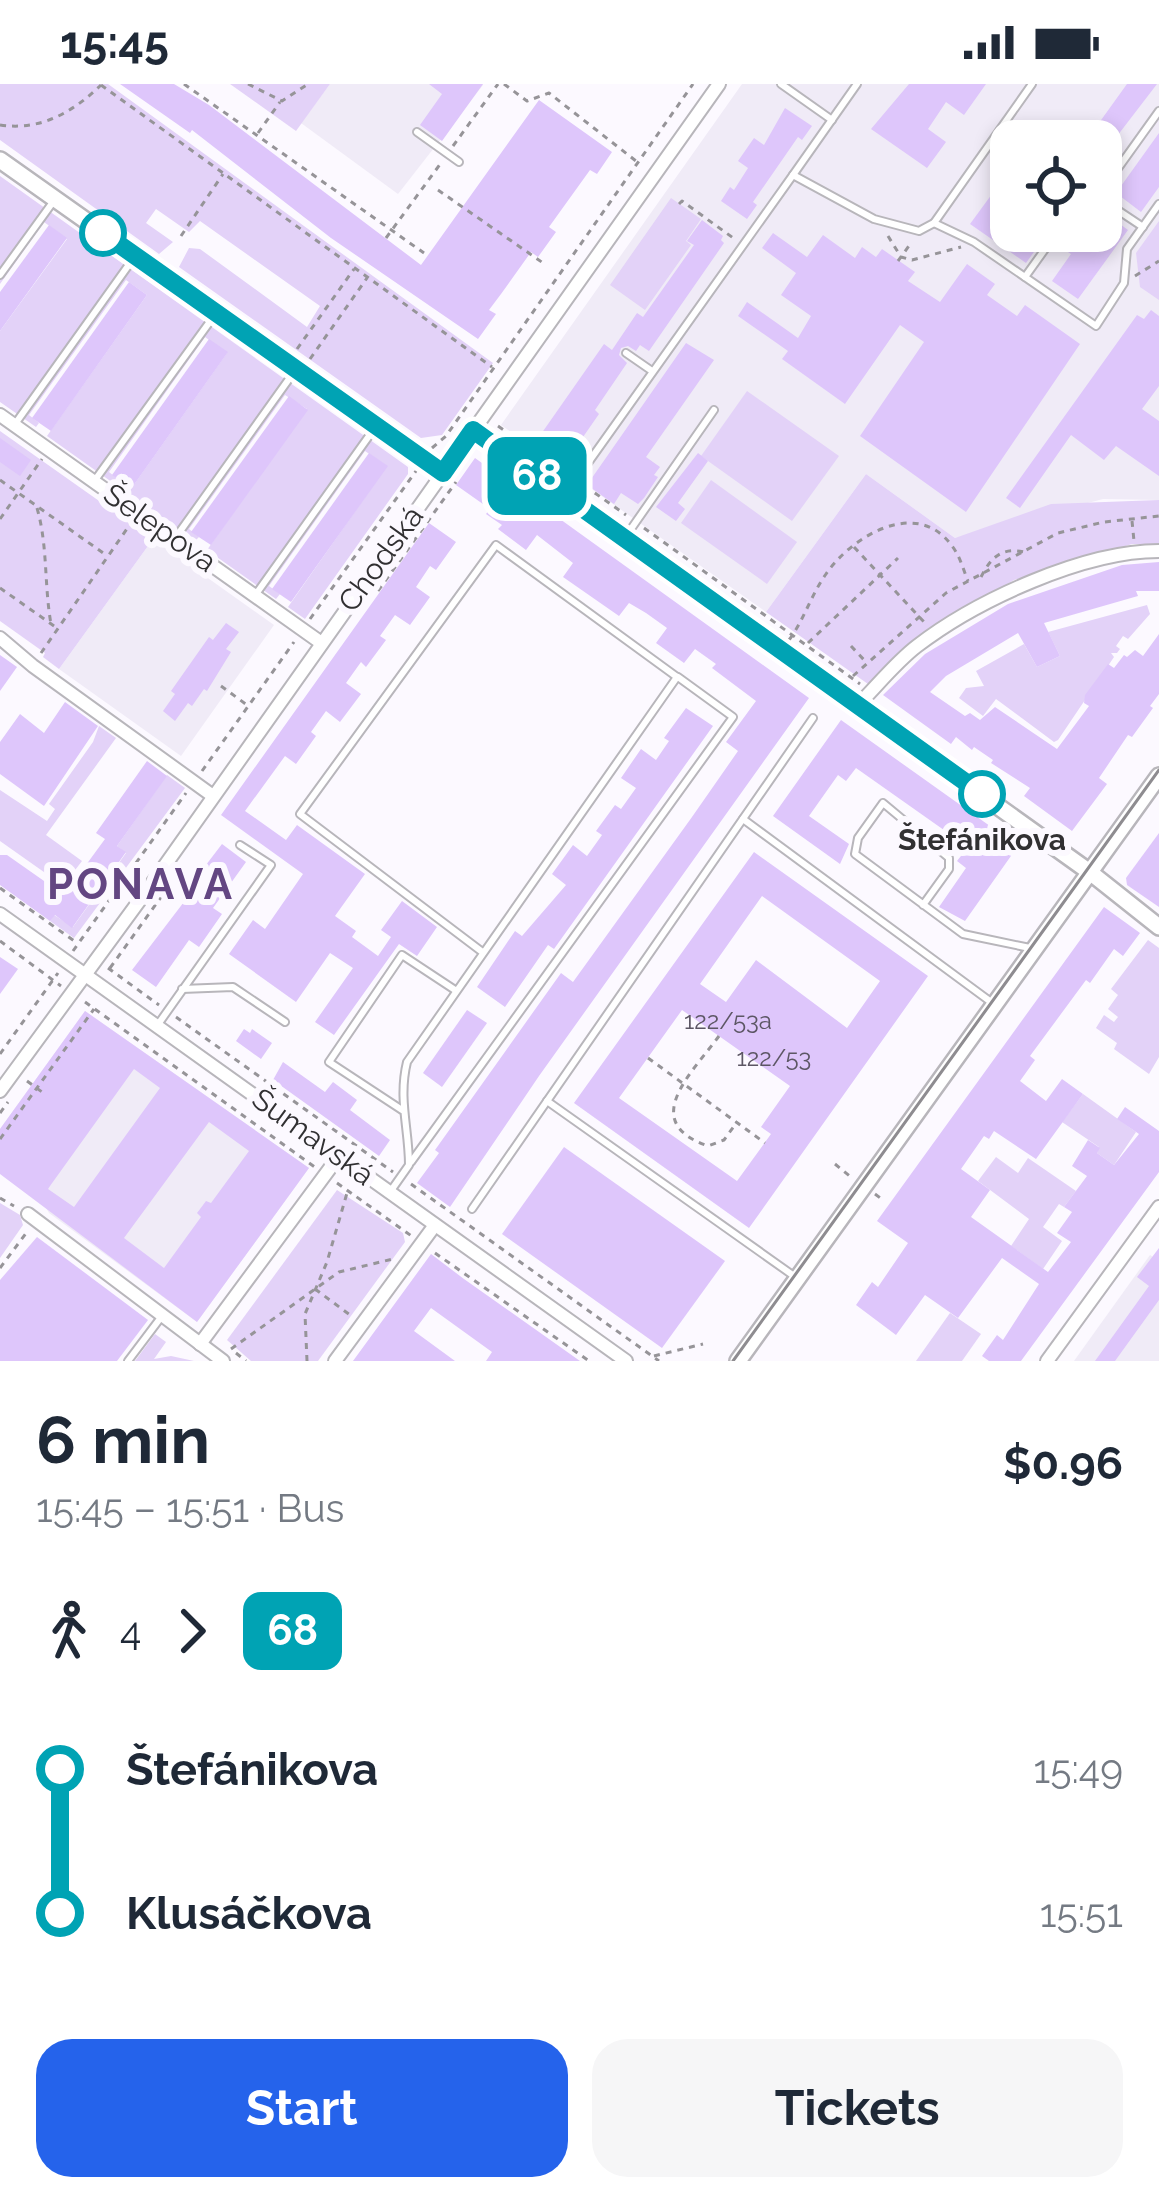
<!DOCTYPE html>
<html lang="en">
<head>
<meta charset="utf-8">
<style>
	:root { --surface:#fff; --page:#f6f6f7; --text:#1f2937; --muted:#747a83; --accent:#2563eb }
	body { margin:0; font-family:Raleway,sans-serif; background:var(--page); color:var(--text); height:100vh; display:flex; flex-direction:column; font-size:45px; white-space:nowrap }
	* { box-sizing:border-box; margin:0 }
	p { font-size:39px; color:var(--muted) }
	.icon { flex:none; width:66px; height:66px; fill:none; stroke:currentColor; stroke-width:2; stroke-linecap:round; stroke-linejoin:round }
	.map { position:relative; height:1277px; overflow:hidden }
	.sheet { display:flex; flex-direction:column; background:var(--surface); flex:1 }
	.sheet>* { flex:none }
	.badge { padding:0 24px; border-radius:18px; font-size:42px; line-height:78px }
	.fabs { position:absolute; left:990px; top:36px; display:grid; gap:24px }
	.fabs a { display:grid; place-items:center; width:132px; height:132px; border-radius:24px; background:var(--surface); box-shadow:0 6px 18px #0003; font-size:60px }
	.map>.badge { position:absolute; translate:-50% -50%; box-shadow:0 0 0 6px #fff }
	.legs { display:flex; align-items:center; gap:18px; height:132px; padding:0 36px; font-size:39px }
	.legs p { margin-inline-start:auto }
	.summary { display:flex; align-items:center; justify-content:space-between; height:204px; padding:0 36px }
	h1 { font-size:66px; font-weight:700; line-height:90px }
	.button { display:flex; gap:24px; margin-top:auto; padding:24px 36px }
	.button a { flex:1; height:138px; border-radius:36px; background:var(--accent); color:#fff; font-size:48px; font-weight:700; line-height:138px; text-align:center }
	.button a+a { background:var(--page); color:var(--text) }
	ul { padding:0 36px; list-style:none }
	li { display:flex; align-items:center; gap:42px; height:144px; font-size:45px }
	li i { display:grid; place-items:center; width:18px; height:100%; margin:0 15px; background:currentColor }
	li i::after { content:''; width:30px; height:30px; margin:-15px; border:9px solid; border-radius:50%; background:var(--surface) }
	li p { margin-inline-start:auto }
	li:first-child i { background:linear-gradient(#0000 50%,currentColor 0) }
	li:last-child i { background:linear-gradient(currentColor 50%,#0000 0) }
	.status { display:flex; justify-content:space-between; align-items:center; height:84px; padding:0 60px; background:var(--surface); direction:ltr }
	.status svg { height:33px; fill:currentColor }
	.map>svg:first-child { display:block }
	.built { fill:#f0ebf7; fill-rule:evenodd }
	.green { fill:#e3d2f8 }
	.building { fill:#dec6fb; fill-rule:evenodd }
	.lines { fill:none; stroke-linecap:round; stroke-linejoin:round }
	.service-casing { stroke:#b8b6bb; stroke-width:10 }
	.minor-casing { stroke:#b8b6bb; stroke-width:16 }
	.tertiary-casing { stroke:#b8b6bb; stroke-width:20 }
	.path { stroke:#969498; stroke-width:3; stroke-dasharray:6 6; stroke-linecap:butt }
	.service { stroke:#fff; stroke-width:6 }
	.minor { stroke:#fff; stroke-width:12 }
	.tertiary { stroke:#fff; stroke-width:15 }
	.tram { stroke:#8e8c90; stroke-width:3 }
	.line-1-casing { stroke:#fff; stroke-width:27 }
	.line-1 { stroke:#00a3b4; stroke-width:18 }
	.stop-1-dot { fill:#fff; stroke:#00a3b4; stroke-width:6 }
	.labels { text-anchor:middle; stroke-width:12; stroke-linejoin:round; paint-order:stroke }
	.number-label { font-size:24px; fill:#5c5664 }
	.street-label { font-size:30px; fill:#313032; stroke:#fcf9ff }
	.stop-label { font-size:30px; font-weight:bold; fill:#313032; stroke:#fcf9ff }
	.district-label { font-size:42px; font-weight:bold; letter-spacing:3px; fill:#634682; stroke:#fcf9ff }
</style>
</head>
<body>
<div class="status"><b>15:45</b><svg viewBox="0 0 49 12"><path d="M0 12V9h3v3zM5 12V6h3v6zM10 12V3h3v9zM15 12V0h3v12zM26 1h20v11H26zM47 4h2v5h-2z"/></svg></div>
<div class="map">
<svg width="1159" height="1277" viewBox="0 0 1159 1277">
	<rect width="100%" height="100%" fill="#fcf9ff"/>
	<!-- built -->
	<g class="built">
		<polygon points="330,0 482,0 483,1 398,110 301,39"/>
		<path d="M742,0H1159V416L1103,415L955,454L866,390L766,528L501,341ZM1011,57H1101V147H1011Z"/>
		<polygon points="153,455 274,541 181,672 59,585"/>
		<polygon points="85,927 309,1084 197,1238 49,1129 0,1045"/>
		<polygon points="1150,1171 1159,1177 1159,1277 1074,1277"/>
	</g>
	<!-- green -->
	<g class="green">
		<polygon points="0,0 108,0 493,279 442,351 421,354 179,183 189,164 200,165 307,243 320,222 200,137 189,148 156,125 146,139 173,158 159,170 0,56"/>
		<polygon points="230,0 330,0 296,47"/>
		<polygon points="0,92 408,383 408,390 305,535 288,523 387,382 365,367 269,502 280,510 276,515 207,466 307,325 285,311 189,445 199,453 195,457 128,409 227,269 205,253 109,388 119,396 116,401 47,352 147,211 126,196 29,331 39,339 36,343 0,318 0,247 67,155 44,138 0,200"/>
		<polygon points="671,114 701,135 686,157 691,161 645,226 610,201"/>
		<polygon points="1159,137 1159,216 1140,203 1136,169"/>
		<polygon points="747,307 839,372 792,437 701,372"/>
		<polygon points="0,347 153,455 59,585 43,573 45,569 0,537"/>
		<polygon points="866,390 955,454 1051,420 1159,416 1159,460 1132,460 1014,496 913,557 868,600 766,528"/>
		<polygon points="711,396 797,458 767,500 681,439"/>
		<polygon points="1147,521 1150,530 1128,555 1123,552 1116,562 1120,565 1117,569 1111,569 1114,573 1058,656 1054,658 996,615 983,632 959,614 966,604 984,602 976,587 1024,560 1037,583 1060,572 1048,548"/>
		<polygon points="99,642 116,654 46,751 82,777 69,794 56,787 51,793 0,757 0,706 47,737 55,725 49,720 93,658"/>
		<polygon points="167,691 185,704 74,854 50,837 54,831 73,843 126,769 117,762"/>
		<polygon points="1148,856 1159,864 1159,973 1149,990 1114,965 1117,959 1096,944 1104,931 1114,938 1118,933 1108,925 1118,911 1111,905"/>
		<polygon points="1083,1010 1136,1048 1114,1081 1097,1069 1099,1063 1062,1038"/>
		<polygon points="996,1073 1018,1089 1028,1074 1076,1107 1064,1123 1059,1120 1043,1143 1062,1157 1043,1185 1011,1162 1029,1135 978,1097"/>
		<polygon points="337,1106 403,1149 405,1158 318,1277 251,1277 227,1256"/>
		<polygon points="0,1119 20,1131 23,1141 0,1174"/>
		<polygon points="950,1229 981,1250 962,1277 916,1277"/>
		<polygon points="155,1250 166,1258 154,1275 171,1272 194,1277 135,1277"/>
	</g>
	<!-- building -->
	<g class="building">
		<polygon points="120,0 174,0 209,21 421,181 539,16 612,68 597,90 590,86 549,143 556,148 538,173 531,168 501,210 489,226 496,230 478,255 331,154 192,46 190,49"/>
		<polygon points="429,0 483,0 442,57 420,41 442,10"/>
		<polygon points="909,0 986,0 964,31 946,18 928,45 946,58 927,84 871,45"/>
		<polygon points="1127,0 1157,0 1101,73 1101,57 1086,57"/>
		<polygon points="785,24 812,42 802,56 798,53 753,118 757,121 747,135 721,117 730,103 734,106 748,84 738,77 754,54 764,61"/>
		<polygon points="1159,49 1159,103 1141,128 1116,109"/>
		<polygon points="1011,84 1011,123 995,147 1049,147 1026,179 970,140"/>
		<polygon points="1101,126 1128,146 1078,215 1052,197 1071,170 1057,161 1064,151 1078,161 1088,147 1101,147"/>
		<polygon points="702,136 723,152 721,156 724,159 649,267 640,261 636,267 628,262 621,264 619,271 627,279 595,326 599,330 583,353 578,350 557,380 532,363 604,260 612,266 637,229 643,233 694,161 687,157"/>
		<polygon points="49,141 67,154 0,247 0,208"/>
		<polygon points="773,149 807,173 823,151 855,174 862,163 876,173 882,165 915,188 908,197 940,218 967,180 995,200 987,211 1017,232 1025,221 1080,260 966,428 860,352 924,258 900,241 845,320 782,275 788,267 738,232 747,218 798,254 811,232 781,211 796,189 762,164"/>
		<polygon points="129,198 147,211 51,347 32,334"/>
		<polygon points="1151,226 1159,232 1159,302 1142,325 1159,337 1159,392 1116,362 1104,376 1071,351 1020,424 1006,414 1137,231 1144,235"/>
		<polygon points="209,255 228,268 131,405 112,391"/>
		<polygon points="686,259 714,276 646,373 660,383 654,391 658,393 644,414 638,420 621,409 614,420 587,401"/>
		<polygon points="289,312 308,326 211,461 191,448"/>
		<polygon points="0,354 31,376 20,392 0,378"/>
		<polygon points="369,369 388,382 291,518 272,505"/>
		<polygon points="698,369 708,377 678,419 685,425 676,437 656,423"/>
		<polygon points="475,374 809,614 539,992 450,1123 417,1099 439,1069 435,1066 561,889 573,898 692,733 738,667 726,658 756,617 712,584 716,580 695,565 684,579 656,559 667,544 646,529 629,519 619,532 563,493 573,479 537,451 526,466 498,445 502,441 486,430 490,425 456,401"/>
		<polygon points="429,439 456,458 436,486 430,482 416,503 430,513 410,541 395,531 380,552 386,556 366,583 361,578 346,599 361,610 340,638 326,627 311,648 316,652 296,680 285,672 245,727 286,756 297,741 365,790 335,832 356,847 352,853 378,872 391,853 381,846 402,817 437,843 417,872 399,860 334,951 315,938 353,884 330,869 296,918 229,870 253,836 265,845 303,790 221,731"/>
		<polygon points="1159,478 1159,507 1136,507 1138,512 1044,539 1060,572 1037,583 1018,549 946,592 930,608 965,632 970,629 980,636 995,623 1057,665 1089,622 1084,619 1085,611 1108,580 1114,584 1124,571 1127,573 1135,566 1143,572 1159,550 1159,610 1150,622 1153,624 1132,653 1128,651 1099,694 1107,700 1072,747 1024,712 1030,704 991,679 993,676 974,663 972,666 956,653 951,660 883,611 925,570 1008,520 1122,481"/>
		<polygon points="226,539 239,548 226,565 231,568 207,607 204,605 192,622 188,619 175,637 163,627 175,610 171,607 209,553 213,556"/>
		<polygon points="0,571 17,583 0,607"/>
		<polygon points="65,618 98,642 44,722 0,690 0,658 20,630 44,649"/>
		<polygon points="686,624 713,642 554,865 548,861 505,923 477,903 515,847 522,852 566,801 552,790 573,761 587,772 602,751 596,747 615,721 621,725 636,704 621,694 641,665 656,676 669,657 664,654"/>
		<polygon points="841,636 1018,762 965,837 939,823 966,784 957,777 968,763 856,684 846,697 838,691 809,732 849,760 840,780 773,732"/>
		<polygon points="147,677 167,692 117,762 126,768 72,844 55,831 50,837 0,801 0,771 7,771 64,811 105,755 96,749"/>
		<polygon points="1159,749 1159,823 1127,801 1126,794"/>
		<polygon points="222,760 246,778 213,824 222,830 199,863 189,856 156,903 132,886 190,810 196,794"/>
		<path d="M754,768L928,892L749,1144L574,1019ZM762,812L880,897L847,944L756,876L726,918L700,900ZM682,926L790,1002L761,1043L771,1050L737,1097L619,1014Z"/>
		<polygon points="1104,823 1140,849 1123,872 1114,865 1090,899 1086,896 1030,972 1035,976 1020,997 1046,1017 1062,995 1083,1010 1036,1075 994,1047 989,1055 984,1052 961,1085 990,1106 971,1133 1048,1188 1071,1158 1057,1149 1072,1128 1064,1123 1087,1092 1072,1082 1088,1056 1100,1064 1097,1069 1114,1081 1139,1050 1117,1035 1125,1023 1159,1047 1159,1088 1021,1277 989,1277 982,1272 997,1251 1003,1256 1039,1200 1002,1174 958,1234 925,1211 896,1251 856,1221 872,1198 878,1203 908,1159 877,1137"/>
		<polygon points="0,873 18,885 0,910"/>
		<polygon points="467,926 487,939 442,1003 423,989"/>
		<path d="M85,927L309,1084L197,1238L0,1090V1045ZM134,985L160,1004L74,1123L48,1105L50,1102ZM209,1038L249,1067L211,1119L206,1117L197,1129L201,1133L164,1184L124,1154Z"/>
		<polygon points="244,945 250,949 252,945 272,959 261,975 236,957"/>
		<polygon points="283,978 325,1008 333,998 357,1016 350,1026 390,1056 379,1072 273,996"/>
		<polygon points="564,1063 725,1177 662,1264 502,1150"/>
		<polygon points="37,1153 148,1236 117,1277 0,1277 0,1196"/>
		<polygon points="1159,1164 1159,1216 1115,1277 1095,1277 1149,1202 1137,1193"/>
		<polygon points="431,1170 464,1195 580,1277 486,1277 492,1268 431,1224 414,1247 455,1277 353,1277"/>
	</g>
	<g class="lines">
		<!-- service casing -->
		<g class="service-casing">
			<g id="service">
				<polyline points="781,0 832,36"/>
				<polyline points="1032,0 934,139 974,158 1096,242 1124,199 1127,165 1159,120"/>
				<polyline points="1000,46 1016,57"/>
				<polyline points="417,48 459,78"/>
				<polyline points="793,91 857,0"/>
				<polyline points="1101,108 1159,27"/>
				<polyline points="1101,115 1143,143"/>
				<polyline points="0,191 53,118"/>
				<polyline points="1025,193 1058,147"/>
				<polyline points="626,269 652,287"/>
				<polyline points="15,340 133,175"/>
				<polyline points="578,393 793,91 874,135 919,147 934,139"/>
				<polyline points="95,396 214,232"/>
				<polyline points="176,453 294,288"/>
				<polyline points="624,455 714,326"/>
				<polyline points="256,510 374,345"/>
				<polyline points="743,735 991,918"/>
				<polyline points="923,821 949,785 949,774 883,719 858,754 855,770 963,850 1030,864"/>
				<polyline points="182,905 233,903 285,938"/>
				<polyline points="159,939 271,781 240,761"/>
				<polyline points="547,1017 794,1192"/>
				<polyline points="402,1026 329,978 402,871 455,906"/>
				<polyline points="411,1078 733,633 678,593"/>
				<path d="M390,1108L409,1081C409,1045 398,1015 407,978L677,593L496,461L300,730L481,867"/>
				<polyline points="472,1125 813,634"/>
				<polyline points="128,1277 162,1232"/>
			</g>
		</g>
		<!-- minor casing -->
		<g class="minor-casing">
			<g id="minor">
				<polyline points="0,331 320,558"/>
				<polyline points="473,347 719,0"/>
				<polyline points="0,554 33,582 213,712"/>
				<path d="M857,622C877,602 896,578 917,562C977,516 1084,467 1159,467"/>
				<polyline points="0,830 626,1277"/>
				<polyline points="0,1007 156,794 443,389"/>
				<polyline points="28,1130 223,1277"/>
				<polyline points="200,1260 339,1072"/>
				<polyline points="335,1277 435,1141"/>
				<polyline points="1047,1277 1159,1123"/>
			</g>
		</g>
		<!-- tertiary casing -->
		<g class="tertiary-casing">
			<g id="tertiary">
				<polyline points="0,76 443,389 473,347 1091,789 1159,843"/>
				<polyline points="738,1277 1159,692"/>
			</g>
		</g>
		<!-- path -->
		<g class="path">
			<polyline points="184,0 424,169"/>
			<polyline points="248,0 282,17 308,0"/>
			<polyline points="504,0 527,17 549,9 636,77"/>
			<polyline points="101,1 492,283"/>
			<path d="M0,41C40,47 72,29 101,1"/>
			<polyline points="258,49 280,18"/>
			<polyline points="453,62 498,0"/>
			<polyline points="438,106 546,181"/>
			<polyline points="679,120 682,117 736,156"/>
			<polyline points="181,152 223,90"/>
			<polyline points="888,152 901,173 912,176 961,163"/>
			<polyline points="386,154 441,79"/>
			<polyline points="898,177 911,159"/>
			<polyline points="1135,192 1159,177"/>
			<polyline points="297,265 354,185"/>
			<polyline points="310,275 367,194"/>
			<polyline points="498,342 568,390"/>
			<polyline points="432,364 446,352 693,0"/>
			<polyline points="0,396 106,471"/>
			<polyline points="585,402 626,431"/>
			<path d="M37,424C48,462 44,501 51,540"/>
			<polyline points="0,435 42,375"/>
			<polyline points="1132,437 1134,457"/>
			<polyline points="644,444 860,600"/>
			<polyline points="854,463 925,539"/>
			<path d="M981,493C991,473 1002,463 1024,468"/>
			<polyline points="0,504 57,544"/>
			<polyline points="378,507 456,398"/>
			<polyline points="310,535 416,387"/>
			<path d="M789,556C804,536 811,511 826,490C852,452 917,413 952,462C960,472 963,485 968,497"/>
			<polyline points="808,559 898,474"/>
			<polyline points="851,562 866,578"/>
			<polyline points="41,569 131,439"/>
			<polyline points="853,592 946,509 1058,449 1104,438 1159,432"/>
			<polyline points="221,602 247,621"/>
			<polyline points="202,687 294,558"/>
			<polyline points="0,804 77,859"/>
			<polyline points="0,857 61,902"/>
			<polyline points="73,867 186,709"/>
			<polyline points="108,884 159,921"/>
			<polyline points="110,884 164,809"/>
			<polyline points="85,918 316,1084"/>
			<polyline points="176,933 393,1088"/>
			<path d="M719,952C692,989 638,1038 708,1062L724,1056L737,1038"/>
			<polyline points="0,970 58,889"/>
			<polyline points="648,974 765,1059"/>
			<polyline points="27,997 42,1008"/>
			<polyline points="0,1029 8,1018"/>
			<polyline points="0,1055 94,925"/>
			<polyline points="835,1080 852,1094"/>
			<polyline points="337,1099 413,1153"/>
			<polyline points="411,1100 659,1277"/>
			<polyline points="875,1110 883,1116"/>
			<polyline points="0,1114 14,1122"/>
			<polyline points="435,1169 589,1277"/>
			<polyline points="0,1184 27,1148"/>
			<polyline points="315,1205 350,1231"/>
			<polyline points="231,1265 339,1188 393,1175"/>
			<polyline points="236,1269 246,1277"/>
			<polyline points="654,1272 703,1260"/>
			<polyline points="307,1277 305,1230 327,1178 347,1109"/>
		</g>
		<!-- service -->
		<use href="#service" class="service"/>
		<!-- minor -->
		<use href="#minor" class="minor"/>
		<!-- tertiary -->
		<use href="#tertiary" class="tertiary"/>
		<!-- tram -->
		<polyline class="tram" points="733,1277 1159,686"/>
	</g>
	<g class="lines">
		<!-- line-1 casing -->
		<g class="line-1-casing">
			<polyline id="line-1" points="103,149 443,389 473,346 982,710"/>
		</g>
		<!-- line-1 -->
		<use href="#line-1" class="line-1"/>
	</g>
	<!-- markers -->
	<g class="stop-1-dot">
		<circle cx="103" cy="149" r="21"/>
		<circle cx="982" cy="710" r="21"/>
	</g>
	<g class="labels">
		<!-- number labels -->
		<g class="number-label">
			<text x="728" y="945">122/53a</text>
			<text x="774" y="982">122/53</text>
		</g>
		<!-- street labels -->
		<g class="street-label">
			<text transform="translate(160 444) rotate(35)" y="10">Šelepova</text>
			<text transform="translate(381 475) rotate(-54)" y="10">Chodská</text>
			<text transform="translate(313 1053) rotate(36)" y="10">Šumavská</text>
		</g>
		<!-- stop labels -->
		<g class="stop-label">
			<text x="982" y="766">Štefánikova</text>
		</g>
		<!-- district labels -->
		<g class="district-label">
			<text x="141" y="815">PONAVA</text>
		</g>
	</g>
</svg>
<div class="fabs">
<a><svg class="icon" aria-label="locate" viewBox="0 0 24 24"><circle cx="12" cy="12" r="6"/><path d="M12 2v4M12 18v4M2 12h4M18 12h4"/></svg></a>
</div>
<b class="badge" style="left:537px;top:392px;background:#00a3b4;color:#fff">68</b>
</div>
<section class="sheet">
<div class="summary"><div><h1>6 min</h1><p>15:45 – 15:51 · Bus</p></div><b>$0.96</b></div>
<div class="legs"><svg class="icon" aria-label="walk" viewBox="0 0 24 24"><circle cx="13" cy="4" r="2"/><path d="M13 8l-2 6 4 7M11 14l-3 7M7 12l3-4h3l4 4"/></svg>4<svg class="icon" aria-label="forward" viewBox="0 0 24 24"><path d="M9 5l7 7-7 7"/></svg><b class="badge" style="background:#00a3b4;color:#fff">68</b></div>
<ul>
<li><i style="color:#00a3b4"></i><b>Štefánikova</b><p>15:49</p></li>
<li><i style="color:#00a3b4"></i><b>Klusáčkova</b><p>15:51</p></li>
</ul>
<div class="button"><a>Start</a><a>Tickets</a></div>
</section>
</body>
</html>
